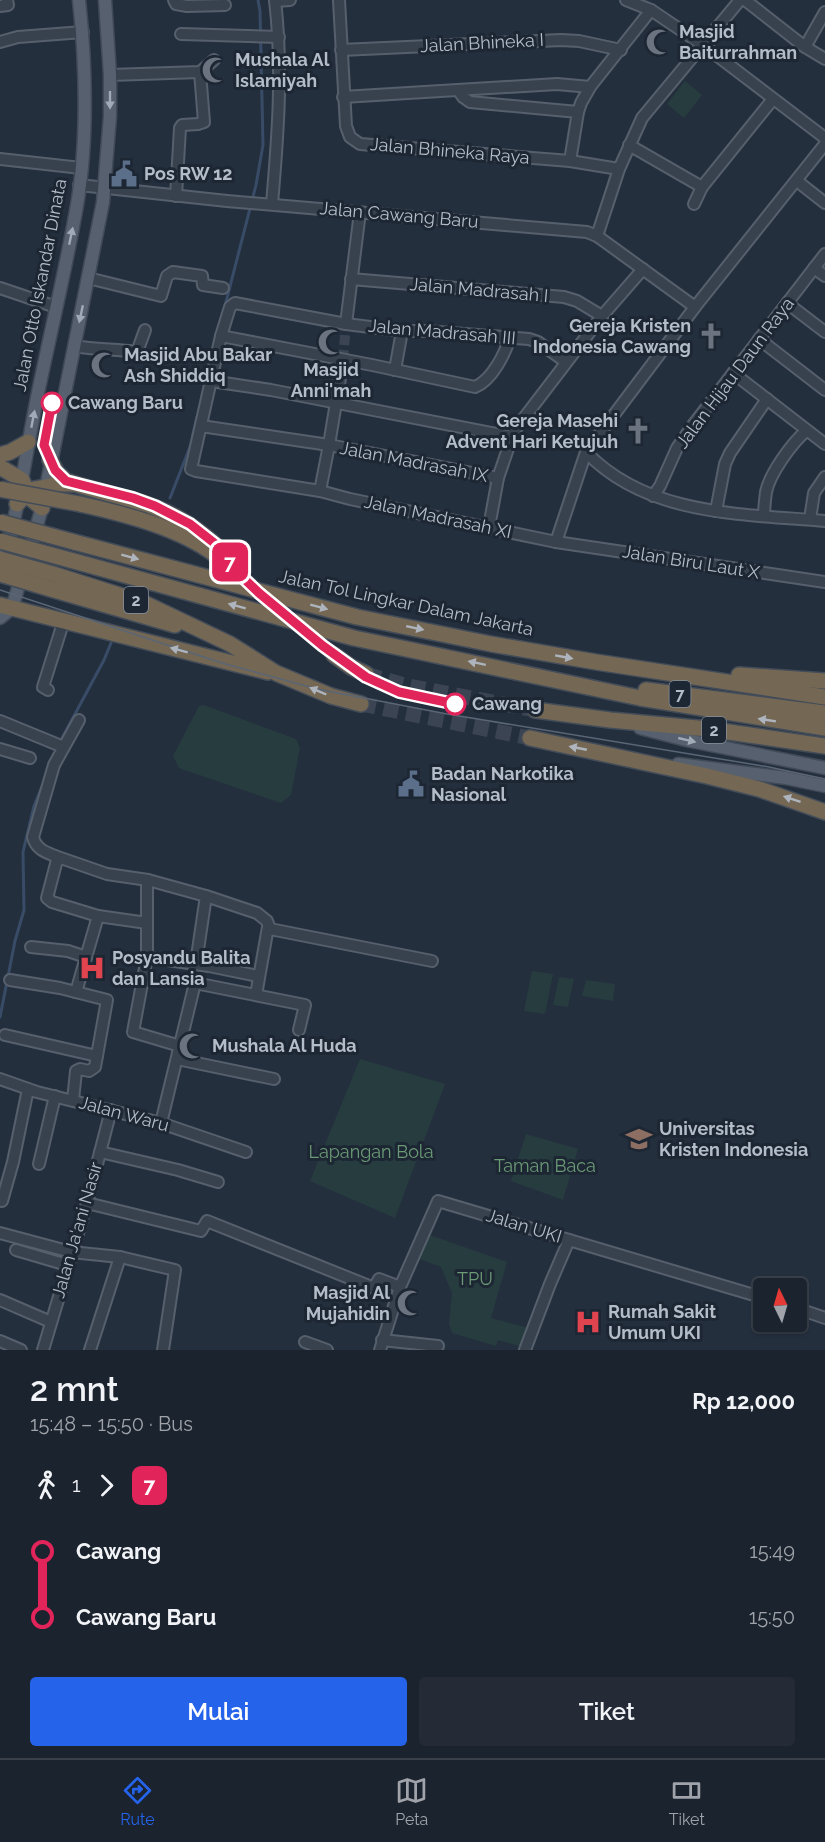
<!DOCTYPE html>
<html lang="id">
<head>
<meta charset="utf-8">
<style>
	:root { --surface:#1b232e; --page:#242b36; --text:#f1f3f6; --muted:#a0a4aa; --line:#39404a; --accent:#2563eb }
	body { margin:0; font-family:Raleway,sans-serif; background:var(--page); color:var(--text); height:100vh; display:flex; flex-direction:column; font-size:22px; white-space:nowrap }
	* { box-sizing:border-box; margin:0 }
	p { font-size:20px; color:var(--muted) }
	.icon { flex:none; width:33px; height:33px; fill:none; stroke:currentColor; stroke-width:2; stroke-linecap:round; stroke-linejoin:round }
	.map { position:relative; height:1350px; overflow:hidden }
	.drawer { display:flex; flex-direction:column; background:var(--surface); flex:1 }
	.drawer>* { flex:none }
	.badge { padding:0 12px; border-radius:9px; font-size:21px; line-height:39px }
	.needle { width:39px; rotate:355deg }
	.tools { position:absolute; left:753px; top:1278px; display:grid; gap:12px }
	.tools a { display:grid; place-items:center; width:54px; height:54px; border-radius:6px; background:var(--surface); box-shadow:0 2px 4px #0004,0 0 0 2px var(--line); font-size:30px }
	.map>.badge { position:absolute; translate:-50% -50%; box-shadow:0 0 0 3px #fff }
	.legs { display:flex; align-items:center; gap:9px; height:66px; padding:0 30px; font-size:20px }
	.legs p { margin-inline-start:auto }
	.headline { display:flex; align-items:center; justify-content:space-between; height:102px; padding:0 30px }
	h1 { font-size:33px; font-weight:600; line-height:45px }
	.button { display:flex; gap:12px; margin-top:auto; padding:12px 30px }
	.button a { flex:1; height:69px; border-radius:6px; background:var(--accent); color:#fff; font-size:24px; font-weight:600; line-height:69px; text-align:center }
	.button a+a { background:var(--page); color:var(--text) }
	ul { padding:0 30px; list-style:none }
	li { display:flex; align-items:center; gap:21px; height:66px; font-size:22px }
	li i { display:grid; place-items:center; width:9px; height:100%; margin:0 8px; background:currentColor }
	li i::after { content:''; width:15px; height:15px; margin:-8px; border:4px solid; border-radius:50%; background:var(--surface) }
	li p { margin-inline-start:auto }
	li:first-child i { background:linear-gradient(#0000 50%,currentColor 0) }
	li:last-child i { background:linear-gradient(currentColor 50%,#0000 0) }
	.tabs { display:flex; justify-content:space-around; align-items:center; height:84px; border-top:2px solid var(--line); background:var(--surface); font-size:16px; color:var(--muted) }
	.tabs a { display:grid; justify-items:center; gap:3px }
	.tabs .selected { color:var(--accent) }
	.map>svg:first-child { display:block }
	.green { fill:#263c3f }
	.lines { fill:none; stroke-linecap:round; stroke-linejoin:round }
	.stream { stroke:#394c67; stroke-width:3 }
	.minor-tunnel { stroke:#3a4453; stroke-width:10; stroke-dasharray:10 5; stroke-linecap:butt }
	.highway-tunnel { stroke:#3a4453; stroke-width:15; stroke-dasharray:15 8; stroke-linecap:butt }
	.minor-casing { stroke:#565f6c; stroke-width:14 }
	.major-casing { stroke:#414a57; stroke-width:15 }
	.highway-casing { stroke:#434c59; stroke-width:18 }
	.minor { stroke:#38414e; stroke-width:10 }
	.major { stroke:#56606e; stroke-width:12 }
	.highway { stroke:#746855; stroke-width:15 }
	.tram { stroke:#5a6575; stroke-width:1.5 }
	.highway-bridge-casing { stroke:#434c59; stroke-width:18; stroke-linecap:butt }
	.highway-bridge { stroke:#746855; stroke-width:15 }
	.oneway { fill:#a1aab7 }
	.oneway2 { fill:#aeb4bd }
	.line-1-casing { stroke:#fff; stroke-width:14 }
	.line-1 { stroke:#e1245a; stroke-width:9 }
	.stop-1-dot { fill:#fff; stroke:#e1245a; stroke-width:3 }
	.labels { text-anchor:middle; stroke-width:6; stroke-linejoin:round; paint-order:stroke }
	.shield { fill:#1d2633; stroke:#878f9c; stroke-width:1.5 }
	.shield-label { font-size:16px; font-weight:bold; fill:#b4bcc9 }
	.poi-label { font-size:18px; font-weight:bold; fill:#b4bcc9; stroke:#1d2633; text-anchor:start }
	.street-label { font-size:18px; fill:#b4bcc9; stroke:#1d2633 }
	.stop-label { font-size:18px; font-weight:bold; fill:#b4bcc9; stroke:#1d2633; text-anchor:start }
	.park-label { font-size:18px; fill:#6b9a76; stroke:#1d2633 }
</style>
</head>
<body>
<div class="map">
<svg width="825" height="1350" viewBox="0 0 825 1350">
	<rect width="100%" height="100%" fill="#242f3e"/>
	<!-- green -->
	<g class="green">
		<polygon points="685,81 702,95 684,118 667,104"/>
		<polygon points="204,705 296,739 300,748 291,795 281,803 179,768 173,756 199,706"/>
		<polygon points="532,971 553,974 545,1014 524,1011"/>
		<polygon points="559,977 574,979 568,1007 553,1005"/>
		<polygon points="586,980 615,984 613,1001 582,996"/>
		<polygon points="360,1059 445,1084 395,1218 310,1181"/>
		<polygon points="526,1134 578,1149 563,1200 511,1181"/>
		<polygon points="424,1233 507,1262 491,1318 529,1328 523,1347 498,1340 496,1346 452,1333 449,1324 452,1293 441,1267 414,1257"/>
	</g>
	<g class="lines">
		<!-- stream -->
		<g class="stream">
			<polyline points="225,306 256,185 263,145 260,11 258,0"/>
			<polyline points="170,498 190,447 197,417"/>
			<polyline points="60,742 104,660 111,643"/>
			<polyline points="0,1017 15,941 24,910 23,852 34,806 45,779"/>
		</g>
		<!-- minor-tunnel -->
		<polyline class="minor-tunnel" points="343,360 346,324"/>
		<!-- highway-tunnel -->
		<g class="highway-tunnel">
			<polyline points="223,561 334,655"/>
			<polyline points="366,674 408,686 535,710"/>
			<polyline points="361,704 530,738"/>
		</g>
		<!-- minor casing -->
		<g class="minor-casing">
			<g id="minor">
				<polyline points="174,0 176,4 187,6 225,5"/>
				<polyline points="339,0 346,126 350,137 360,144 570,161 619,169"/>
				<polyline points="626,0 651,10 703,45 825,138"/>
				<polyline points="745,0 805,47 825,59"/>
				<polyline points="275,1 290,0"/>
				<polyline points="0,6 8,5 7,0"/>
				<polyline points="181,34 279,37"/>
				<polyline points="0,42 18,37 83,32"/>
				<polyline points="805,47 825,12"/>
				<polyline points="341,50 561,40 579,41 621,50"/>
				<polyline points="110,75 200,72 214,60"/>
				<polyline points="458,90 463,97 470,102 578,112"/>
				<polyline points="343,97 557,84 590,87"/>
				<polyline points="629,145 702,187 694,204"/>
				<polyline points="0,159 81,168"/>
				<polyline points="570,161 578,112 581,103 590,87 651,10"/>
				<polyline points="797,181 825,203"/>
				<polyline points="79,185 227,201 587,232 597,236 695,307"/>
				<polyline points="702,187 773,99"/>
				<polyline points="176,196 180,128 182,125 198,124 204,122 200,72"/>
				<path d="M272,204C278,134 283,70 275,0"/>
				<polyline points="597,236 619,169 642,118 740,0"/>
				<polyline points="814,268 825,276"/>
				<polyline points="88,278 161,296 167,276 173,272 202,276 203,285 223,288"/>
				<polyline points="351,279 564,297 577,301 602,316"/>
				<polyline points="0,288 56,307"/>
				<polyline points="787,303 825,332"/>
				<polyline points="346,324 360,212"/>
				<path d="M221,336L372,365L475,387C492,380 505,354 510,337"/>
				<polyline points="759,339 825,390"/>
				<path d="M74,346C96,350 115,349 137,352L145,330"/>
				<polyline points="566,362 538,342 529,339 426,331 402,331 346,324 235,303 230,307 221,336 191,469 196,471 320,491 350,499 556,542 825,582"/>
				<polyline points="395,370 402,331"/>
				<polyline points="733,373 825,444"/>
				<polyline points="211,381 271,390 512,437"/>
				<polyline points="201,426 329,445 498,478"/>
				<path d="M586,452C647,516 743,514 825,521"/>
				<polyline points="320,491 329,445 343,360"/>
				<polyline points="653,496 660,486 677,448 693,425 825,254"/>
				<polyline points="716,511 725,464 730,453 767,399"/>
				<path d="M764,516C764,508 765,500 766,492C770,473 792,443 806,431"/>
				<polyline points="810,519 814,493 825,477"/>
				<polyline points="489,527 498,478 514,431 602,316 643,269"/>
				<polyline points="556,542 586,452 695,307 825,144"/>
				<polyline points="48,690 43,687 64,620"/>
				<path d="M79,720L54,765L33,837C36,849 45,852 55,856L57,860L47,898L52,902L98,916L147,923"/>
				<polyline points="0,721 61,746"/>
				<polyline points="0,749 30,758"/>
				<polyline points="55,856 107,874 148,880"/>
				<polyline points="31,947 68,951 86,957"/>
				<polyline points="147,957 209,966 258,976"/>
				<polyline points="196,963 206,896 257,913 267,921 270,929 432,961"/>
				<polyline points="10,980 60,988 107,1000 95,1067 89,1071 80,1069 76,1071 73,1100"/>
				<polyline points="76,992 98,916"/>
				<polyline points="256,995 268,927"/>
				<polyline points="5,1035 97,1056"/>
				<polyline points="180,1046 133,1032 147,957 147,883 148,880 206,896"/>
				<polyline points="177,1059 274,1079"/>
				<polyline points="0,1079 37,1092 161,1123 246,1152"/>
				<polyline points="161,1123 195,983 305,1005 299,1030"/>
				<polyline points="100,1152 178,1170 218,1182"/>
				<polyline points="39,1164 55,1096"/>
				<polyline points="2,1201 13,1162 28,1089"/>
				<polyline points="87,1203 201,1231 207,1221 374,1288 379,1279 400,1287"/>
				<polyline points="0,1233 71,1252 120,1257 175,1270 163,1350"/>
				<polyline points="16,1250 67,1265"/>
				<polyline points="0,1300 51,1322"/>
				<polyline points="796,1308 825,1318"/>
				<polyline points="382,1340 438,1346"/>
				<polyline points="0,1341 21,1350"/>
				<polyline points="305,1342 327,1350"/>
				<polyline points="43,1350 87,1203 111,1110"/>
				<polyline points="90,1350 120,1257"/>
				<polyline points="380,1350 400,1287 438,1201 764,1298"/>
				<polyline points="525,1350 550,1284 569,1240"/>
			</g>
		</g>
		<!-- major casing -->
		<g class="major-casing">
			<g id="major">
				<path d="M2,567C19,510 26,451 38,393C51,330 66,268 77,205C88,141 86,64 79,0"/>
				<polyline points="0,618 12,608 42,508 103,202 110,116 110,75 105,0"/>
				<polyline points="640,728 686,740 825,768"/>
				<polyline points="678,764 786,778 825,786"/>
			</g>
		</g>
		<!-- highway casing -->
		<g class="highway-casing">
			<g id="highway">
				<polyline points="0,455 10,452 28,442"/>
				<path d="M50,460L57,473L66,481C116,499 158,499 203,535C212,542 220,548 227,557"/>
				<polyline points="0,467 22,480 28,496 42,508"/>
				<polyline points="17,504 29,490 61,484 75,484"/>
				<path d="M80,504C125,514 180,528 217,556"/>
				<polyline points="74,542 357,617 491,644 596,662 825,697"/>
				<polyline points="70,560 354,638 640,698 825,728"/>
				<polyline points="53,574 144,603 230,644 276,673 331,696 361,704"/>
				<polyline points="51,589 175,625"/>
				<polyline points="0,605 268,672"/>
				<polyline points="334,655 351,667 366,674"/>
				<polyline points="739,675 825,681"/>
				<polyline points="646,690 825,713"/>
				<polyline points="535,710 610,720 708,729 825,746"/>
				<polyline points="530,738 707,776 759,789 825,812"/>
			</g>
		</g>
		<!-- minor -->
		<use href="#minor" class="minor"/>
		<!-- major -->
		<use href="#major" class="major"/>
		<!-- highway -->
		<use href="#highway" class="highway"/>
		<!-- tram -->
		<polyline class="tram" points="0,590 222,663 317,689 447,714 769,767 825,779"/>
		<!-- highway-bridge casing -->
		<g class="highway-bridge-casing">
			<g id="highway-bridge">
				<polyline points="0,489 80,504"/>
				<polyline points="0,522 74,542"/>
				<polyline points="0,541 70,560"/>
				<polyline points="0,559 53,574"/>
				<polyline points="0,574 51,589"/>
			</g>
		</g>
		<!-- highway-bridge -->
		<use href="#highway-bridge" class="highway-bridge"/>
	</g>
	<!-- one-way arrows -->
	<defs><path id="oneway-solid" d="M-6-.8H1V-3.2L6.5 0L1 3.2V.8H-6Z" transform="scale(1.5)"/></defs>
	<g class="oneway">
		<use href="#oneway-solid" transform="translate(110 100) rotate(90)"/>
		<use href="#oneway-solid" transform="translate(71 236) rotate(-78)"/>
		<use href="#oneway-solid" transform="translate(81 314) rotate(102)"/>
		<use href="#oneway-solid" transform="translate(33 419) rotate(-79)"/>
		<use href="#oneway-solid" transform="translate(687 740) rotate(13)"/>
	</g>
	<g class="oneway2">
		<use href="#oneway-solid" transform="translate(130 557) rotate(15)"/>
		<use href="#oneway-solid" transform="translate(237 606) rotate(-165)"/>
		<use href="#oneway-solid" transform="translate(319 607) rotate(15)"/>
		<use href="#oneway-solid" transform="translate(415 628) rotate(12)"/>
		<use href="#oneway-solid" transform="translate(179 650) rotate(-165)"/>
		<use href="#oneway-solid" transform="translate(564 657) rotate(10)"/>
		<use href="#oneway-solid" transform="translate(477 663) rotate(-168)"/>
		<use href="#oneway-solid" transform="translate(318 691) rotate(-157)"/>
		<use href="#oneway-solid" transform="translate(767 720) rotate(-171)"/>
		<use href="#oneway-solid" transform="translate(578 748) rotate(-169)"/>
		<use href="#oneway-solid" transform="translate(792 799) rotate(-162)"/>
	</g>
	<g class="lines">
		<!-- line-1 casing -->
		<g class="line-1-casing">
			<polyline id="line-1" points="52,403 44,445 55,470 66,481 133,498 155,506 190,524 218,546 235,570 259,593 323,646 366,677 399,692 455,704"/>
		</g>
		<!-- line-1 -->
		<use href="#line-1" class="line-1"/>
	</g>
	<!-- icons -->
	<defs>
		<g id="mosque-bare" transform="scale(2.07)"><path d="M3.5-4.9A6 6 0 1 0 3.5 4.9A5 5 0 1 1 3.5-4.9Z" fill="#6b7280" stroke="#1d2633" stroke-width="2.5" paint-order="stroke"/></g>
		<g id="civic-bare" transform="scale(2.07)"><path d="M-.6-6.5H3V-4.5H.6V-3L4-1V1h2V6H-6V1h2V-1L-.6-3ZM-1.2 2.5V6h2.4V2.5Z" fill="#5c6f8a" stroke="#1d2633" stroke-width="2.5" paint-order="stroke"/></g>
		<g id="church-bare" transform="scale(2.07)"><path d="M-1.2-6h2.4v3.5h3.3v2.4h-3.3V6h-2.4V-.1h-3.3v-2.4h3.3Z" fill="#6b7280" stroke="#1d2633" stroke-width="2.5" paint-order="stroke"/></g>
		<g id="hospital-bare" transform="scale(2.07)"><path d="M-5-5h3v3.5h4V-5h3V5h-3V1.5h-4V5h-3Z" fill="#e0444e" stroke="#1d2633" stroke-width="2.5" paint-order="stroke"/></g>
		<g id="university-bare" transform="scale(2.07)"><path d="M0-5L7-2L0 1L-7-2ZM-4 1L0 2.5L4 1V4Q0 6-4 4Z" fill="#8d6e63" stroke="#1d2633" stroke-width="2.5" paint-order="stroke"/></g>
	</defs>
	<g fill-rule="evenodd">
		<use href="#mosque-bare" x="659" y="42"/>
		<use href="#mosque-bare" x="215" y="70"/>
		<use href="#civic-bare" x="124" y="174"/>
		<use href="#church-bare" x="711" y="336"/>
		<use href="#mosque-bare" x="331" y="342"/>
		<use href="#mosque-bare" x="104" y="365"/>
		<use href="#church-bare" x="638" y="431"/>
		<use href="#civic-bare" x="411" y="784"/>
		<use href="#hospital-bare" x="92" y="968"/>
		<use href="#mosque-bare" x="192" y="1046"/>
		<use href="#university-bare" x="639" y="1139"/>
		<use href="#mosque-bare" x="410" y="1303"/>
		<use href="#hospital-bare" x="588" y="1322"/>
	</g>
	<!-- markers -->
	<g class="stop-1-dot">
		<circle cx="52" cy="403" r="10"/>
		<circle cx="455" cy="704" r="10"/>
	</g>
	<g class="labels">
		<!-- shield labels -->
		<g class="shield">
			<rect x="124" y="587" width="24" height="26" rx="4.5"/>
			<rect x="669.5" y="681" width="21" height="26" rx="4.5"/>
			<rect x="702" y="717" width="24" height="26" rx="4.5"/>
		</g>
		<g class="shield-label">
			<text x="136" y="606">2</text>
			<text x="680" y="700">7</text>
			<text x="714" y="736">2</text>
		</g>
		<!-- poi labels -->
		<g class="poi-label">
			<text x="679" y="38">Masjid<tspan x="679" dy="21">Baiturrahman</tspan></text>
			<text x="235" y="66">Mushala Al<tspan x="235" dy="21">Islamiyah</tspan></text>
			<text x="144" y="180">Pos RW 12</text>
			<text x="691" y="332" text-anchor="end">Gereja Kristen<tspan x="691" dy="21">Indonesia Cawang</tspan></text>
			<text x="124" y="361">Masjid Abu Bakar<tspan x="124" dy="21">Ash Shiddiq</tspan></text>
			<text x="331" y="376" text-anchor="middle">Masjid<tspan x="331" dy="21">Anni'mah</tspan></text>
			<text x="618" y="427" text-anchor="end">Gereja Masehi<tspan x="618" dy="21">Advent Hari Ketujuh</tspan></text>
			<text x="431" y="780">Badan Narkotika<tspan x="431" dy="21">Nasional</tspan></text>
			<text x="112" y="964">Posyandu Balita<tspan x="112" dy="21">dan Lansia</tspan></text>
			<text x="212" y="1052">Mushala Al Huda</text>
			<text x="659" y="1135">Universitas<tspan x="659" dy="21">Kristen Indonesia</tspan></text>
			<text x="390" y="1299" text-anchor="end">Masjid Al<tspan x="390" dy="21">Mujahidin</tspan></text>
			<text x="608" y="1318">Rumah Sakit<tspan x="608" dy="21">Umum UKI</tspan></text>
		</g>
		<!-- street labels -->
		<g class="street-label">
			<text transform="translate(482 43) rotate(-3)" y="6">Jalan Bhineka I</text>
			<text transform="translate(450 151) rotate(5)" y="6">Jalan Bhineka Raya</text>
			<text transform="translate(399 215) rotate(5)" y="6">Jalan Cawang Baru</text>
			<text transform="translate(40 285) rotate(-79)" y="6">Jalan Otto Iskandar Dinata</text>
			<text transform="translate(479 290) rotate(5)" y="6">Jalan Madrasah I</text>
			<text transform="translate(442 332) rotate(5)" y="6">Jalan Madrasah III</text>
			<text transform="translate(735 373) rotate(-53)" y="6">Jalan Hijau Daun Raya</text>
			<text transform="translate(414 462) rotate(11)" y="6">Jalan Madrasah IX</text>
			<text transform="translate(438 517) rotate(12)" y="6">Jalan Madrasah XI</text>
			<text transform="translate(691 562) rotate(9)" y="6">Jalan Biru Laut X</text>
			<text transform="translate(406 603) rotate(12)" y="6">Jalan Tol Lingkar Dalam Jakarta</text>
			<text transform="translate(124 1114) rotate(15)" y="6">Jalan Waru</text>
			<text transform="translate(524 1226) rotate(17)" y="6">Jalan UKI</text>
			<text transform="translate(77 1230) rotate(-74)" y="6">Jalan Ja'ani Nasir</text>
		</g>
		<!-- stop labels -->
		<g class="stop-label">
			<text x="68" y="409">Cawang Baru</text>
			<text x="472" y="710">Cawang</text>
		</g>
		<!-- park labels -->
		<g class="park-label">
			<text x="371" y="1158">Lapangan Bola</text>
			<text x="545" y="1172">Taman Baca</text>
			<text x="475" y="1285">TPU</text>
		</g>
	</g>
</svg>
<div class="tools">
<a><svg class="needle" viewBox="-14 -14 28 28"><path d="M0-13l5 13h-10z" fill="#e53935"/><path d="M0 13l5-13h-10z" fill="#a0a4aa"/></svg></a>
</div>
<b class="badge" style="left:230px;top:562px;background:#e1245a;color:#fff">7</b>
</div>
<section class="drawer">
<div class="headline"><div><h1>2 mnt</h1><p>15:48 – 15:50 · Bus</p></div><b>Rp 12,000</b></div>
<div class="legs"><svg class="icon" aria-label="walk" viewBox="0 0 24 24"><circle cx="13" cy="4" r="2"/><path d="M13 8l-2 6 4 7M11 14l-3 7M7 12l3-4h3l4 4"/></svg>1<svg class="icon" aria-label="forward" viewBox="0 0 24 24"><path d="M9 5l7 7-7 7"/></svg><b class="badge" style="background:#e1245a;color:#fff">7</b></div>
<ul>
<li><i style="color:#e1245a"></i><b>Cawang</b><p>15:49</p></li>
<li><i style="color:#e1245a"></i><b>Cawang Baru</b><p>15:50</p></li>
</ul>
<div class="button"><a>Mulai</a><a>Tiket</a></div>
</section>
<nav class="tabs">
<a class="selected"><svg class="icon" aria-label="directions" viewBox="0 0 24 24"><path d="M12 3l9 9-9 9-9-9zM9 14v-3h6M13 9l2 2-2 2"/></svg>Rute</a>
<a><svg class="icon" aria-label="map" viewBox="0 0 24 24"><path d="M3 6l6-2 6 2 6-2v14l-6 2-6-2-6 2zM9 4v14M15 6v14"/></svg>Peta</a>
<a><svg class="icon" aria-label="tickets" viewBox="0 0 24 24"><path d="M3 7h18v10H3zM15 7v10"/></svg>Tiket</a>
</nav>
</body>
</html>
